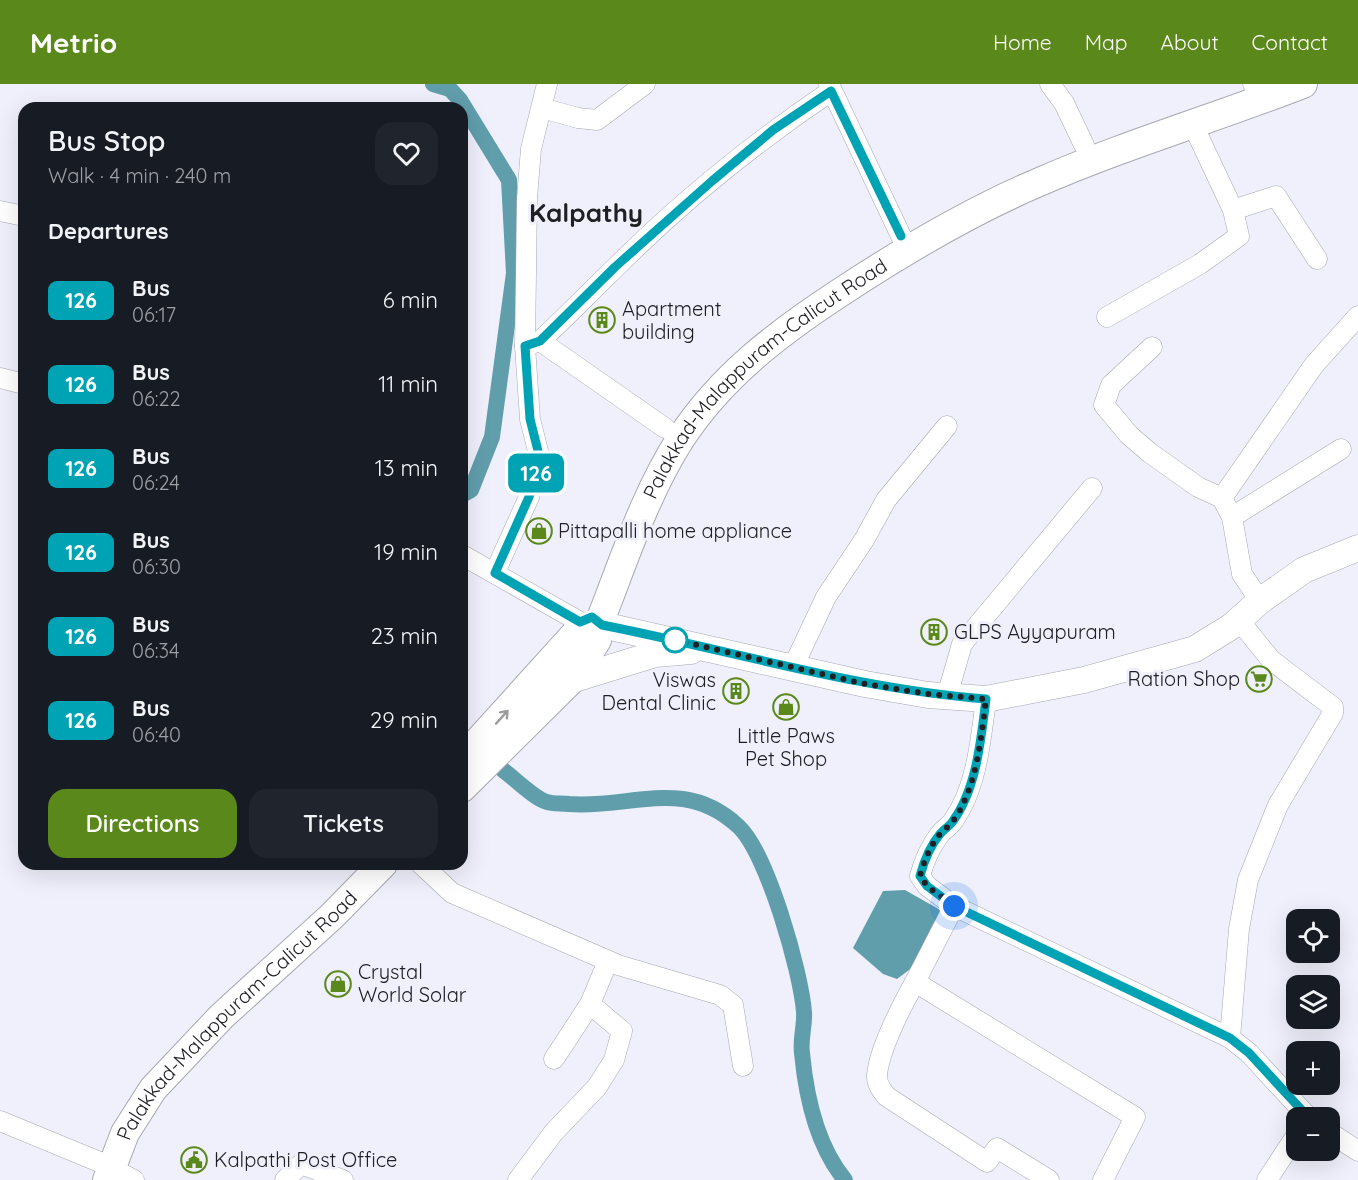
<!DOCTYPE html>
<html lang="en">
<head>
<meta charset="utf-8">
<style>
	:root { --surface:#171b24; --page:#20242c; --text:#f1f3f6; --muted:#9ea1a6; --accent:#5a881a }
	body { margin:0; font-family:Quicksand,sans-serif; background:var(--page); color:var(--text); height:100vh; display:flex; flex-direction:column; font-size:22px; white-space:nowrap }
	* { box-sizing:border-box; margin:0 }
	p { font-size:20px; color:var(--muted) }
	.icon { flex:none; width:33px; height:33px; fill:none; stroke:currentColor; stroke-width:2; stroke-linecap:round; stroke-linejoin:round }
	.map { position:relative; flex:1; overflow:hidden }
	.side { position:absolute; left:18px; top:18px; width:450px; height:768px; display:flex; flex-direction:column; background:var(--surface); border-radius:18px; box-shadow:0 6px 24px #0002 }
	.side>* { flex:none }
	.badge { padding:0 12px; border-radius:9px; font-size:21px; line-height:39px }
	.buttons { position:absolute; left:1286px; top:825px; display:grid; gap:12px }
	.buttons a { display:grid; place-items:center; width:54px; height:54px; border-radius:12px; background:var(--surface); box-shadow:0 6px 24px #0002; font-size:30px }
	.you { position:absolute; width:30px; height:30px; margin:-15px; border:4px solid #fff; border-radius:50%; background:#1a73e8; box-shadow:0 0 0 9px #1a73e833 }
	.map>.badge { position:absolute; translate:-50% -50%; box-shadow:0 0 0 3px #fff }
	h2 { padding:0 30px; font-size:22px; line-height:54px }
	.round { display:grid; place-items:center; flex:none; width:63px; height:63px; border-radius:18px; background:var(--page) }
	.headline { display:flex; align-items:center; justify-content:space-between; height:102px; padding:0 30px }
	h1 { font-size:28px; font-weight:600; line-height:45px }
	.primary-button { display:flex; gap:12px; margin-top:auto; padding:12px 30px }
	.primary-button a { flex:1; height:69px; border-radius:18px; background:var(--accent); color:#fff; font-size:24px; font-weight:600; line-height:69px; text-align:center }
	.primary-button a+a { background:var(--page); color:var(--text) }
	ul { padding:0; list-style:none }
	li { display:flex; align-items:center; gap:18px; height:84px; padding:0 30px }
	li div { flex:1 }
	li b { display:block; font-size:22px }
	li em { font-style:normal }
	li .badge { min-width:66px; font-weight:700; text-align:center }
	header { display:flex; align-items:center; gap:36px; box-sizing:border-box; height:84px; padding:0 30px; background:var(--accent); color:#fff }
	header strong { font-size:28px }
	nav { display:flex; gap:33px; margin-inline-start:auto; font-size:21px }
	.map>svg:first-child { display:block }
	.water { fill:#619eac }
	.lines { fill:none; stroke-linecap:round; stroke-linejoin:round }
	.stream { stroke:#619eac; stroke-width:4.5 }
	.canal { stroke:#619eac; stroke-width:16 }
	.minor-casing { stroke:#a6a7b1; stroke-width:21 }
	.major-casing { stroke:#a6a7b1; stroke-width:27 }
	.highway-casing { stroke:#a6a7b1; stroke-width:30 }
	.minor { stroke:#fff; stroke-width:20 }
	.major { stroke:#fff; stroke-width:26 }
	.highway { stroke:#fff; stroke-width:28 }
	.oneway { stroke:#9b9b9c }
	.line-casing { stroke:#fff; stroke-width:14 }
	.line { stroke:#00a3b4; stroke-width:9 }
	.walk { stroke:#202024; stroke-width:6; stroke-dasharray:0 10.8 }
	.stop-dot { fill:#fff; stroke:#00a3b4; stroke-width:3 }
	.labels { text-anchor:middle; stroke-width:6; stroke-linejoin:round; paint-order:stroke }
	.poi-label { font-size:20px; fill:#202024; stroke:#eff0fb; text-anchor:start }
	.street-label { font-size:20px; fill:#202024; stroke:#eff0fb }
	.district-label { font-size:26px; font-weight:bold; fill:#202024; stroke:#eff0fb }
</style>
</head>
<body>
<header>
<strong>Metrio</strong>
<nav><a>Home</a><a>Map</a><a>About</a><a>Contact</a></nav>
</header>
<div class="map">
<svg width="1358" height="1096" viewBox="0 0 1358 1096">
	<rect width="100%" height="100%" fill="#eff0fb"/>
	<!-- water -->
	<polygon class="water" points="905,806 942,827 917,880 897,895 883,890 853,864 883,807"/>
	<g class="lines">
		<!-- stream -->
		<polyline class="stream" points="450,5 453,0"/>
		<!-- canal -->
		<g class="canal">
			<polyline points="433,0 450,5 460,16 509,96 514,189 492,353 471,406 462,411"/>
			<path d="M503,686C514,694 535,715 547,718C553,720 562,719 569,720C631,725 684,692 738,742C767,768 801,888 804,928C805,942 800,955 802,969C806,1012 817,1062 845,1096"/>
		</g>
		<!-- minor casing -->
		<g class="minor-casing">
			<g id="minor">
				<polyline points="829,0 901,152"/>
				<polyline points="1050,0 1064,19 1084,61"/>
				<polyline points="1253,0 1254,0"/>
				<polyline points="542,24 578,34 597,36 645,0"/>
				<polyline points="1193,41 1233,126 1276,112 1317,175"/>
				<polyline points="0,127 24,132"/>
				<polyline points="1107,233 1200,180 1239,152 1233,126"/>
				<polyline points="540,257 665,344"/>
				<path d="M525,262L540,257C566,233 590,208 615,184C681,118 754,59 831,7"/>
				<polyline points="1152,263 1111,301 1104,321 1129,351 1150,369 1198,403 1222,414 1232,433 1242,490 1260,517"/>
				<polyline points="0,294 24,300"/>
				<polyline points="1222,414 1314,281 1358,232"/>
				<polyline points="1232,433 1341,365"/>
				<polyline points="462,471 580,538"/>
				<polyline points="495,488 529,413 540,375 530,335 525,262 527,114 531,65 547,0"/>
				<polyline points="793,583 826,513 864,456 886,416 947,342"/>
				<polyline points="947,612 962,560 1092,404"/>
				<path d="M986,615C981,654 977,704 953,737C950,742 944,745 940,750C930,763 924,777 920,792L927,802L954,822L1230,954L1249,969L1309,1034"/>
				<polyline points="421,780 452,809 618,881 720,911 733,921 743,982"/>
				<polyline points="954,822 915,898 1135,1033 1103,1096"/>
				<path d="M915,898C902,921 879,966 877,991C876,1000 882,1006 886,1012L987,1078L997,1064L1049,1096"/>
				<polyline points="1230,954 1239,845 1248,796 1278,721 1333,629 1333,623 1271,576 1238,535"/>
				<polyline points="554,975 590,920"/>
				<polyline points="0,1037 102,1079 134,1096"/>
				<polyline points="1329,1048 1358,1067"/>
				<polyline points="285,1096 301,1080 343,1096"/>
				<polyline points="518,1096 554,1048 597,1003 614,976 622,947 590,920 608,877"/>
				<polyline points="1267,1096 1296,1052"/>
			</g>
		</g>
		<!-- major casing -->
		<g class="major-casing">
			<g id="major">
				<polyline points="602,541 865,600 928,611 986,615 1084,596 1195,565 1232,542 1260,517 1304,486 1358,464"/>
				<polyline points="571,596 655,570 691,567"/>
			</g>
		</g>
		<!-- highway casing -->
		<g class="highway-casing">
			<g id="highway">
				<path id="s1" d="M600,537C624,476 645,410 681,354C721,293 777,250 838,210C900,169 967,129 1037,99C1124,61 1215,34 1303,0"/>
				<polyline points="462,675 577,548"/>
				<polyline points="462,704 571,596 597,556"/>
				<path id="s2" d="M107,1096L125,1049L153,1005L222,932L332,832L383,780"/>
			</g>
		</g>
		<!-- minor -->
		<use href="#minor" class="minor"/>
		<!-- major -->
		<use href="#major" class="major"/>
		<!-- highway -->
		<use href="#highway" class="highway"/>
	</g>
	<!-- one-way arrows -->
	<defs><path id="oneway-shaft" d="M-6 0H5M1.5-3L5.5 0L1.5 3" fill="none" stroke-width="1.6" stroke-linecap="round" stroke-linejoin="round" transform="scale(1.5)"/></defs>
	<use class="oneway" href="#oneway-shaft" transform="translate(502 633) rotate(-48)"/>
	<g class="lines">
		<!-- line casing -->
		<g class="line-casing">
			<path id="line" d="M901,152L831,7L773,46L712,97L615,183L540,257L525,262L530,335L540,375L529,413L495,489L580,538L592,533L602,541C730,566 856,605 986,615C981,654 977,704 953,737C950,742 944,745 940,750C930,762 924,777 920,792L927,802L954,822L1230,954L1249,969L1309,1034"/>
		</g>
		<!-- line -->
		<use href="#line" class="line"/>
		<!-- walk -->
		<path class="walk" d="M675,556L865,600L928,610L986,615C981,654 977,704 953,737C950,742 944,745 940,750C930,762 924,777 920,792L927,802L954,822"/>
	</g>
	<!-- icons -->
	<defs>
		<g id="building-ring" transform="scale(1.35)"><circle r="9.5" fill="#eff0fb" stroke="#5a881a" stroke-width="1.5"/><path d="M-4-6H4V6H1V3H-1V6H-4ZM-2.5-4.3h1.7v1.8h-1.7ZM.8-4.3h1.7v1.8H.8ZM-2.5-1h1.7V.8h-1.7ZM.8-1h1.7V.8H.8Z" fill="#5a881a"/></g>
		<g id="shop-ring" transform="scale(1.35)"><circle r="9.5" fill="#eff0fb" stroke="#5a881a" stroke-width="1.5"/><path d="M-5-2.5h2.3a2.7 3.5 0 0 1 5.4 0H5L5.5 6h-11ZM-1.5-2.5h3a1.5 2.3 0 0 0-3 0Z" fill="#5a881a"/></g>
		<g id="supermarket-ring" transform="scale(1.35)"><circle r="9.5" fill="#eff0fb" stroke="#5a881a" stroke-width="1.5"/><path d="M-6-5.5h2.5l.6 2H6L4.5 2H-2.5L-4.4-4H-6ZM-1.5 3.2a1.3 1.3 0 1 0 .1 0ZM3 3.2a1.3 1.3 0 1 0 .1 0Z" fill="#5a881a"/></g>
		<g id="civic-ring" transform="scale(1.35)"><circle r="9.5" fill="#eff0fb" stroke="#5a881a" stroke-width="1.5"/><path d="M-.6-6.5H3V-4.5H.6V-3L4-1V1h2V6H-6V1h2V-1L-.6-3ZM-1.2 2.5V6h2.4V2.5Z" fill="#5a881a"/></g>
	</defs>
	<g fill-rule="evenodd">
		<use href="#building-ring" x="602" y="236"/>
		<use href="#shop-ring" x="539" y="447"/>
		<use href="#building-ring" x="934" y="548"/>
		<use href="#supermarket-ring" x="1259" y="595"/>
		<use href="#building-ring" x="736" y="607"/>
		<use href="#shop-ring" x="786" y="623"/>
		<use href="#shop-ring" x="338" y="900"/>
		<use href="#civic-ring" x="194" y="1076"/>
	</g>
	<!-- markers -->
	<circle class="stop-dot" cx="675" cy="556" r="12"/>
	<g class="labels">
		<!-- poi labels -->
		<g class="poi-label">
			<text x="622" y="232">Apartment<tspan x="622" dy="23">building</tspan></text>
			<text x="558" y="454">Pittapalli home appliance</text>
			<text x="954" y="555">GLPS Ayyapuram</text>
			<text x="1240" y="602" text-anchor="end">Ration Shop</text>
			<text x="716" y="603" text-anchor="end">Viswas<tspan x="716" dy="23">Dental Clinic</tspan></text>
			<text x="786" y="659" text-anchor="middle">Little Paws<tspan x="786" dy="23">Pet Shop</tspan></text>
			<text x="358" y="895">Crystal<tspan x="358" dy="23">World Solar</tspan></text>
			<text x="214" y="1083">Kalpathi Post Office</text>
		</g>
		<!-- street labels -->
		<g class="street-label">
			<text dy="7" stroke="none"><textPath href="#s1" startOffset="302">Palakkad-Malappuram-Calicut Road</textPath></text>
			<text dy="7" stroke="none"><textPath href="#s2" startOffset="213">Palakkad-Malappuram-Calicut Road</textPath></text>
		</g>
		<!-- district labels -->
		<g class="district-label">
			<text x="586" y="138">Kalpathy</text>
		</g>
	</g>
</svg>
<div class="buttons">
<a><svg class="icon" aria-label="locate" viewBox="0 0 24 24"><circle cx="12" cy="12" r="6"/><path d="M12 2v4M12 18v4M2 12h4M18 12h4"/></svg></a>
<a><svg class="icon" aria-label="layers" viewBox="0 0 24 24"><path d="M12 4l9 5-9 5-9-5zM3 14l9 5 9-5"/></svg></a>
<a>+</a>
<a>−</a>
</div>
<div class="you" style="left:954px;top:822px"></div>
<b class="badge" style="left:536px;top:389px;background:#00a3b4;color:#fff">126</b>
<section class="side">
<div class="headline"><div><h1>Bus Stop</h1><p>Walk · 4 min · 240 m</p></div><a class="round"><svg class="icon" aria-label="heart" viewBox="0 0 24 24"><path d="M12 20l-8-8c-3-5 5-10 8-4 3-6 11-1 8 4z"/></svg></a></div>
<h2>Departures</h2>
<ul>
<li><span class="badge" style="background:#00a3b4;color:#fff">126</span><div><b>Bus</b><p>06:17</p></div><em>6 min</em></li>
<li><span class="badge" style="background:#00a3b4;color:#fff">126</span><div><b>Bus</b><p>06:22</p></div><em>11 min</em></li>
<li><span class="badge" style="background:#00a3b4;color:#fff">126</span><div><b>Bus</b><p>06:24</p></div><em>13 min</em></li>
<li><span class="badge" style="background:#00a3b4;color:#fff">126</span><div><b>Bus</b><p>06:30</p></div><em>19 min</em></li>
<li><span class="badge" style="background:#00a3b4;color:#fff">126</span><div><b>Bus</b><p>06:34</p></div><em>23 min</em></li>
<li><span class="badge" style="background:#00a3b4;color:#fff">126</span><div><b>Bus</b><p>06:40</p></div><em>29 min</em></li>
</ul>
<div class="primary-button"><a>Directions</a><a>Tickets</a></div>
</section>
</div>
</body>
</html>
